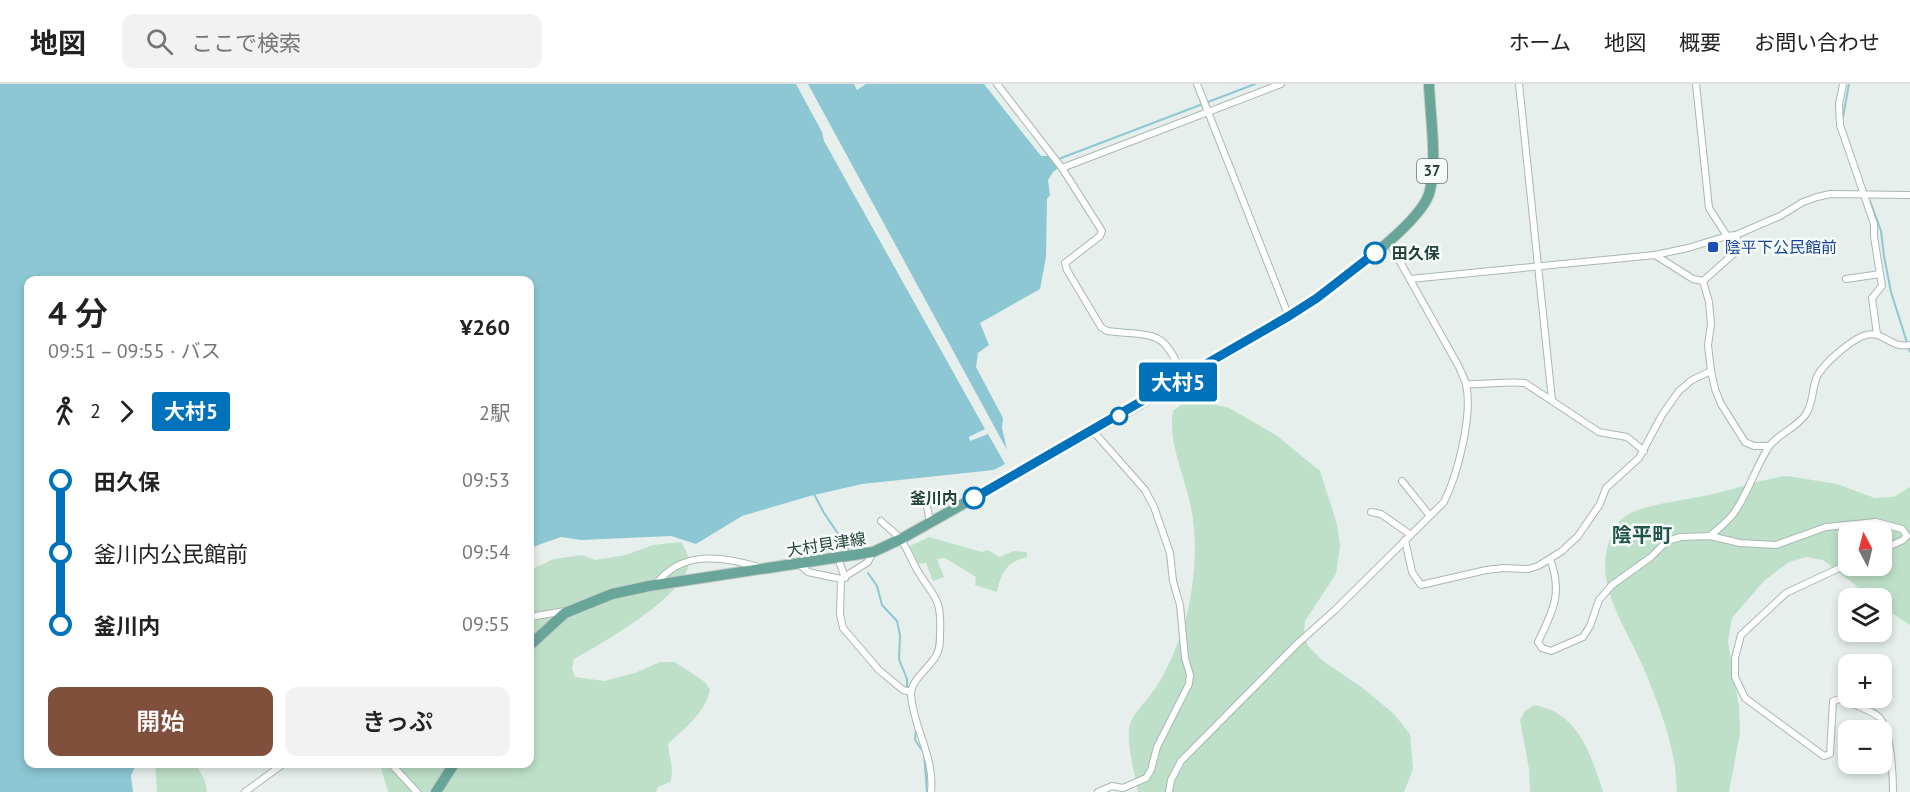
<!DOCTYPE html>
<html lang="ja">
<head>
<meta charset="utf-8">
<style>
	:root { --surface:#fff; --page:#f2f2f2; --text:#222; --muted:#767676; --line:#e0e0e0; --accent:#81503d }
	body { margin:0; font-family:"PT Sans","Noto Sans JP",sans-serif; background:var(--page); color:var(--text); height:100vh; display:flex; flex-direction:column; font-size:22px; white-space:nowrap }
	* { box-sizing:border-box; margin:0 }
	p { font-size:20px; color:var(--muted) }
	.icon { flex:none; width:33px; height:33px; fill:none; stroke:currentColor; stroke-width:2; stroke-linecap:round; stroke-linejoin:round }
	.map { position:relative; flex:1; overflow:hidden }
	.panel { position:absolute; left:24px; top:192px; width:510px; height:492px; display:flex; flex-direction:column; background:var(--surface); border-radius:12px; box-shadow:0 3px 9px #0003 }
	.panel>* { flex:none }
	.badge { padding:0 12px; border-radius:4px; font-size:21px; line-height:39px }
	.needle { width:39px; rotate:353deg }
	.fabs { position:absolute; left:1838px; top:438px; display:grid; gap:12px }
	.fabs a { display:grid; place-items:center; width:54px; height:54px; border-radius:12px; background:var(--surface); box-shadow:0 3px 9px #0003; font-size:30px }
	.map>.badge { position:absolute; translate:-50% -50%; box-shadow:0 0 0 3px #fff }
	.legs { display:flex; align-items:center; gap:9px; height:66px; padding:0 24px; font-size:20px }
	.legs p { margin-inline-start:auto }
	.head { display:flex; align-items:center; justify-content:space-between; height:102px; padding:0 24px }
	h1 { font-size:33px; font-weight:600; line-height:45px }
	.cta { display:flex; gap:12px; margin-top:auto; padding:12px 24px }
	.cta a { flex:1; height:69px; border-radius:12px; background:var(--accent); color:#fff; font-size:24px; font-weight:600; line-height:69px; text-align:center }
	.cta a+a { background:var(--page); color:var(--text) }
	ul { padding:0 24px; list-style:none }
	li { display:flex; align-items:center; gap:21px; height:72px; font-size:22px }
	li i { display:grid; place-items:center; width:9px; height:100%; margin:0 8px; background:currentColor }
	li i::after { content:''; width:15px; height:15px; margin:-8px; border:4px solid; border-radius:50%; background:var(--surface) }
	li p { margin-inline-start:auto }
	li:first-child i { background:linear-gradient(#0000 50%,currentColor 0) }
	li:last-child i { background:linear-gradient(currentColor 50%,#0000 0) }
	header { display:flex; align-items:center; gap:36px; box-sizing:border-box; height:84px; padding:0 30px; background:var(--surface); border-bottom:2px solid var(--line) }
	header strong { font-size:28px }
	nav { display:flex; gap:33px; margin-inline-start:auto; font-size:21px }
	.search { width:420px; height:54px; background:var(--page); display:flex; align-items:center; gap:15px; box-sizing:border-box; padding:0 21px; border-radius:12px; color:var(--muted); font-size:22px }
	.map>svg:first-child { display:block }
	.green { fill:#bee0c9; fill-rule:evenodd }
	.water { fill:#8dc7d4 }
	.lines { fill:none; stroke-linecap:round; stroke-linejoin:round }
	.stream { stroke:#8dc7d4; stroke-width:2 }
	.street-casing { stroke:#a8b8b3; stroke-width:8 }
	.primary-casing { stroke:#c2cac8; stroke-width:12 }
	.street { stroke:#fff; stroke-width:6 }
	.primary { stroke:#69a598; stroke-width:10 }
	.line-1-casing { stroke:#fff; stroke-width:14 }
	.line-1 { stroke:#0072bc; stroke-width:9 }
	.transit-dot { fill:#1a4fb4; stroke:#f7fbf9; stroke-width:2 }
	.stop-1-dot { fill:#fff; stroke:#0072bc; stroke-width:3 }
	.labels { text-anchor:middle; stroke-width:5; stroke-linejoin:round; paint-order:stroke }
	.shield { fill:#f7fbf9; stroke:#637a74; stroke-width:1.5 }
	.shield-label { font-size:15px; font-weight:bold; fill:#24423b }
	.transit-label { font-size:16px; fill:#164399; stroke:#f7fbf9; text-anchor:start }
	.stop-label { font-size:16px; font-weight:bold; fill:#24423b; stroke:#f7fbf9; text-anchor:start }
	.street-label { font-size:16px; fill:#24423b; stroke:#f7fbf9 }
	.quarter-label { font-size:20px; font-weight:bold; fill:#1f554a; stroke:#f7fbf9 }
</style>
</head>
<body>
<header>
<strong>地図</strong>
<div class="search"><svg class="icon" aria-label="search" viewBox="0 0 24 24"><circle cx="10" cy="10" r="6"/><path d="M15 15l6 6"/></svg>ここで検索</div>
<nav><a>ホーム</a><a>地図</a><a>概要</a><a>お問い合わせ</a></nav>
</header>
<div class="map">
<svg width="1910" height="708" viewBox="0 0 1910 708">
	<rect width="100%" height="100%" fill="#e6efeb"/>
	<!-- green -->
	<g class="green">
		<path d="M1197,316L1229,324L1276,351L1320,387L1337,440L1340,462L1336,490L1305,537L1304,551L1308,562L1323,577L1364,605L1393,629L1410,650L1413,685L1404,708H1138C1135,691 1127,661 1129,645C1131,630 1148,616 1156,603C1172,579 1187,539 1191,510C1196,479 1197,446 1189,415C1182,385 1168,357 1173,327L1182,320Z"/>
		<path d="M1787,392L1837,400L1875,414L1894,413L1910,403V541L1881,522V514H1872L1823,476L1806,473L1789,478L1764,497L1732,534L1728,558L1739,623L1740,649L1729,708H1677C1676,698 1676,686 1674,676C1668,645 1656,614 1644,585C1627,543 1591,500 1611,452C1614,446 1618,437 1624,433C1639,421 1687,416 1708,411C1735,406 1760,395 1787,392ZM1848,448H1881V482H1848Z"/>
		<path d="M929,453L982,468L988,466L999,473L1014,467L1027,468V473C1007,478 1001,488 997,508L975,501L976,493L945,474L937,475L944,493L933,497L926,479L918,480L910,462Z"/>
		<path d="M681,458C685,465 689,471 689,479C686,512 601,560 574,575L572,585L575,593L604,597L635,589L660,578H675L705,598L710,606C705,629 685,644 668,660C669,676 675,683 670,698L658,703L656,708H388L380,680H530V486L554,475L582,471L595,476L626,471L653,461Z"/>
		<path d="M1534,621C1578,628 1591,670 1603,708H1530L1529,685L1520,636L1525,627Z"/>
		<polygon points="155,680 196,680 205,697 207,708 157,708"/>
	</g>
	<!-- water -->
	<g class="water">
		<polygon points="0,0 796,0 822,48 824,57 985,345 969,353 970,357 988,350 1005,380 994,386 862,400 810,412 742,432 696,460 671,452 581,456 561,453 530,464 530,196 28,196 28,680 136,680 131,692 133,708 0,708"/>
		<polygon points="808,0 854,0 857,6 866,0 984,0 1041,72 1048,72 1058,84 1053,88 1048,96 1050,111 1047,115 1046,173 1040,205 980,239 989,261 978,269 976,283 1003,334 1002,344 1007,366"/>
	</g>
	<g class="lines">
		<!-- stream -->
		<g class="stream">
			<polyline points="1843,33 1849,0"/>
			<polyline points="1056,76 1255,0"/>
			<polyline points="1870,117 1881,147 1884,172 1891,208 1910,268"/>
			<polyline points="814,410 824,429 849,466"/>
			<polyline points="868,489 877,502 882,521 897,537 900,551 899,575 907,595 907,604"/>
			<polyline points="908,610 910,622"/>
			<polyline points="916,645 915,656 924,669 927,708"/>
		</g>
		<!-- street casing -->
		<g class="street-casing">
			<g id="street">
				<path d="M997,0L1062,84L1102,147L1100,152L1065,179L1067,186L1101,243L1107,247C1158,253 1162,244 1184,294"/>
				<polyline points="1197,0 1289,233"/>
				<polyline points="1519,0 1552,316"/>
				<polyline points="1696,0 1709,124 1727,152"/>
				<polyline points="1843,0 1839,20 1840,41 1874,140 1874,153 1882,202 1872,214 1877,250"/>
				<polyline points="1062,84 1281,0"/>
				<polyline points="1655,171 1693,195 1703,197"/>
				<polyline points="1410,195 1655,171 1688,164 1727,152 1736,151 1780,132 1803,118 1817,113 1830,110 1910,111"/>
				<polyline points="1846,195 1880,190"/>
				<polyline points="1703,197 1709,218 1711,240 1708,261 1711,287 1715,305 1721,320 1745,358 1754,362 1769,362"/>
				<polyline points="1703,197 1739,165 1736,151"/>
				<path d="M1466,300C1486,301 1505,297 1525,299L1599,348L1627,353L1644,367"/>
				<polyline points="1093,347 1145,406 1154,423 1170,469 1173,497 1180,521 1185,574 1190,591 1189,600 1157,663 1151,686 1146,694 1123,704 1112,702 1098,708"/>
				<polyline points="1402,397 1430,432"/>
				<polyline points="927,422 930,439"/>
				<polyline points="1371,428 1381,430 1411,451"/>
				<path d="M881,437C887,443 896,449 901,456C907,464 911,475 916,484C933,514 942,511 940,550C940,558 940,565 936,572C929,584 911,596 911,610C913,644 935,673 931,708"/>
				<path d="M1710,452C1719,444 1730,436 1736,426C1749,406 1756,383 1768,364C1777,350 1797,344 1806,330C1813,319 1812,307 1816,295C1821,281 1850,257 1863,252C1882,244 1889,265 1910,261"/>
				<polyline points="1405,456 1412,488 1421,501 1486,486 1504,484 1528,485 1538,482 1562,467 1578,452 1600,420 1606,404 1639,374 1662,331 1679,307 1692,296 1711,287"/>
				<polyline points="838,474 845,494"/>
				<path d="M1550,475C1563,509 1553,527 1538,558L1542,564L1551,567L1583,553L1590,542L1599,516L1612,501L1651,473L1667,457L1681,453L1710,452L1740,459L1776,461L1826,443L1876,438L1902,445L1907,452L1903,456L1881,466"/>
				<polyline points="799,480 808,488 841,495 868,478 873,468"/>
				<path d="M1848,480L1786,509L1741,551L1735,574V593L1745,614L1824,672L1830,670L1833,617L1840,615C1850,619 1871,626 1879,633C1891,645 1893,692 1893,708"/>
				<polyline points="841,495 840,530 843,544 879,586 903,606 911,608"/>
				<path d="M656,500C682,466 722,472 759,483"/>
				<polyline points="530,533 565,527"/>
				<polyline points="391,680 417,708"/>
				<polyline points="245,708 283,680"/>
				<path d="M1169,708L1171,696L1181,677L1298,559L1335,526L1444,418C1458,390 1473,330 1466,300C1464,294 1461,288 1459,283L1389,158"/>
			</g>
		</g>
		<!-- primary casing -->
		<g class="primary-casing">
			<g id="primary">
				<path d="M530,561L565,529L612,510L649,502L873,468L901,455L1140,320L1289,233C1321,211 1418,144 1429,110C1438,80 1430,31 1429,0"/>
				<polyline points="436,708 454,680"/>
			</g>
		</g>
		<!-- street -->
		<use href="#street" class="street"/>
		<!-- primary -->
		<use href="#primary" class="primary"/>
	</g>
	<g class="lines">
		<!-- line-1 casing -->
		<g class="line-1-casing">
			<polyline id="line-1" points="974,414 1289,232 1317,214 1375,169"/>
		</g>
		<!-- line-1 -->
		<use href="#line-1" class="line-1"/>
	</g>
	<!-- markers -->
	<rect class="transit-dot" x="1707" y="157" width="12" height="12" rx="3"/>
	<g class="stop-1-dot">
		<circle cx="1375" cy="169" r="10"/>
		<circle cx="1119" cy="332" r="8"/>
		<circle cx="974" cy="414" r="10"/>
	</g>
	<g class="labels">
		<!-- shield labels -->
		<rect class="shield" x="1417" y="75" width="30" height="24" rx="4.5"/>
		<g class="shield-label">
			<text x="1432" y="92">37</text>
		</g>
		<!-- transit labels -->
		<g class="transit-label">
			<text x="1725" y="169">陰平下公民館前</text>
		</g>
		<!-- stop labels -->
		<g class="stop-label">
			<text x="1392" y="175">田久保</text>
			<text x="958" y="420" text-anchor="end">釜川内</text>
		</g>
		<!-- street labels -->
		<g class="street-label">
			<text transform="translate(826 460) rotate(-9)" y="6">大村貝津線</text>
		</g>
		<!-- quarter labels -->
		<g class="quarter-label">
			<text x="1642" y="458">陰平町</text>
		</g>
	</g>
</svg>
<div class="fabs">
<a><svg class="needle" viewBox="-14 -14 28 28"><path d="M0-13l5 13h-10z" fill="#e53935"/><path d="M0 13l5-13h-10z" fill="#767676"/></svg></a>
<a><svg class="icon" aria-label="layers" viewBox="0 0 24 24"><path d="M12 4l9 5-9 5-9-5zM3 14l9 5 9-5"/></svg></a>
<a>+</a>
<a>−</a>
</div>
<b class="badge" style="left:1178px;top:298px;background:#0072bc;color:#fff">大村5</b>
<section class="panel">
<div class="head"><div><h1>4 分</h1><p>09:51 – 09:55 · バス</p></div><b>¥260</b></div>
<div class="legs"><svg class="icon" aria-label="walk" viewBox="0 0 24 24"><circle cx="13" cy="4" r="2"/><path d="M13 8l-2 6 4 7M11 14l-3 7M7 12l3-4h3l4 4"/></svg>2<svg class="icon" aria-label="forward" viewBox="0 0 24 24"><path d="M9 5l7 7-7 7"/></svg><b class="badge" style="background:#0072bc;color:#fff">大村5</b><p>2駅</p></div>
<ul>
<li><i style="color:#0072bc"></i><b>田久保</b><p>09:53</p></li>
<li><i style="color:#0072bc"></i><span>釜川内公民館前</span><p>09:54</p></li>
<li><i style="color:#0072bc"></i><b>釜川内</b><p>09:55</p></li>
</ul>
<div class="cta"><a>開始</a><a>きっぷ</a></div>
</section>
</div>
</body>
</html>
